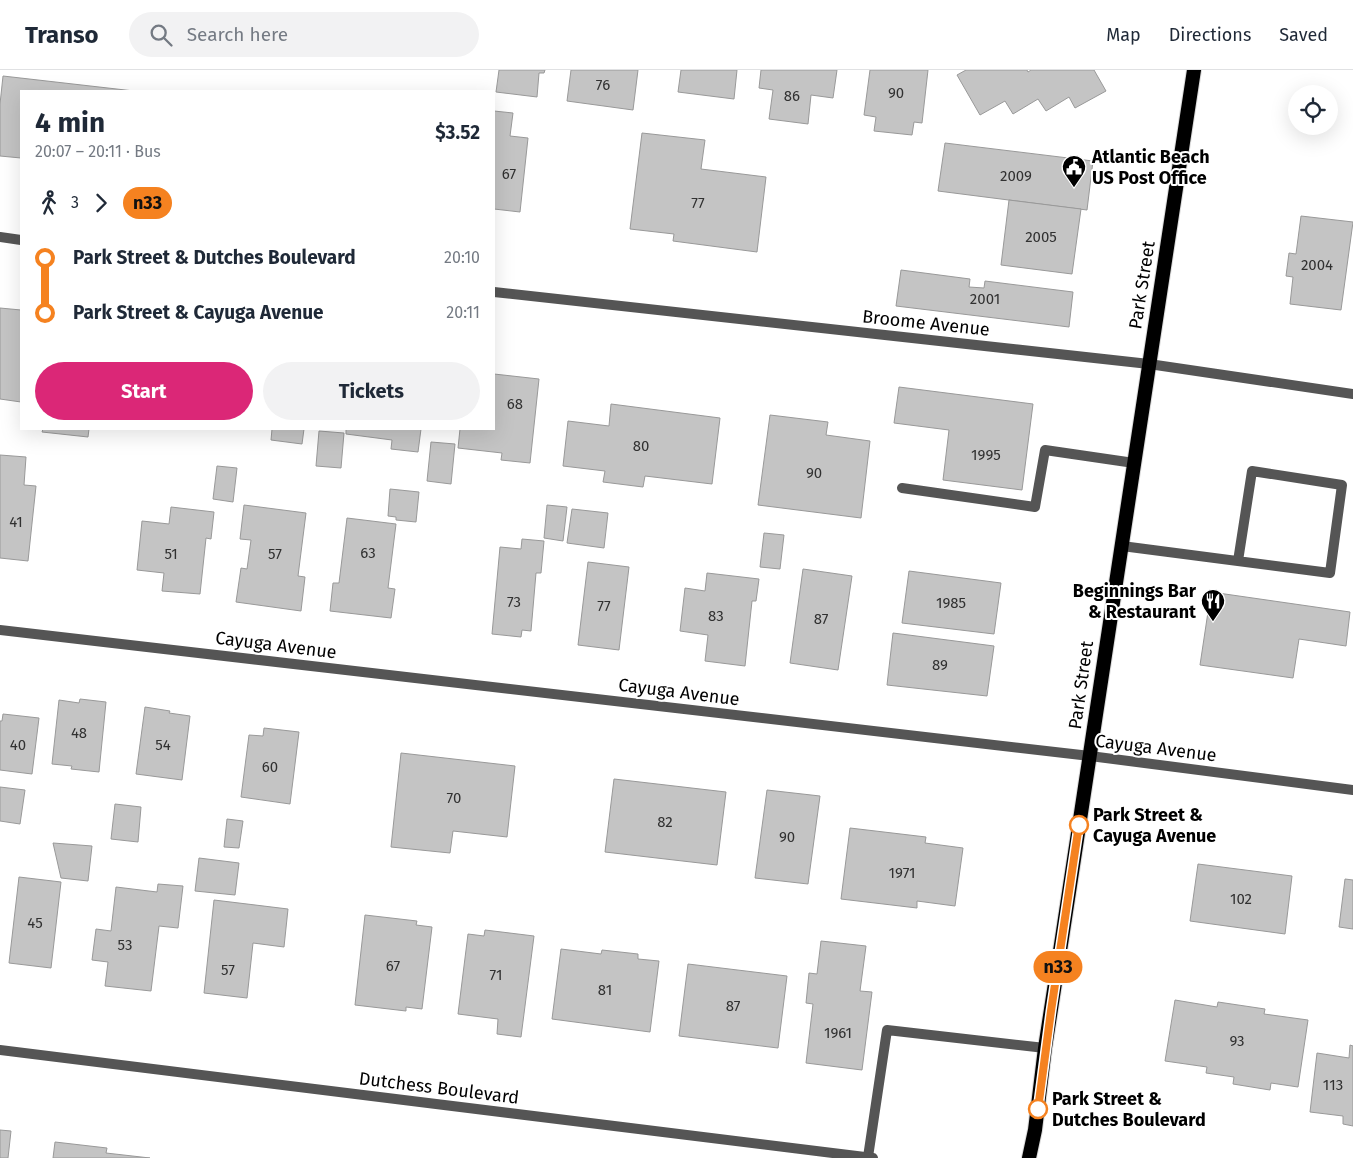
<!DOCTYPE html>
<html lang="en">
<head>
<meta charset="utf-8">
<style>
	:root { --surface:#fff; --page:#f2f2f3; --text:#1f2937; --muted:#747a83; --line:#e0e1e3; --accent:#db2777 }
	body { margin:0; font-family:"Fira Sans",sans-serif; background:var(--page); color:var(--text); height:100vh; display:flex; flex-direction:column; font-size:19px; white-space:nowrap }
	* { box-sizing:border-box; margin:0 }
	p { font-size:16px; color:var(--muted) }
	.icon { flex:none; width:28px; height:28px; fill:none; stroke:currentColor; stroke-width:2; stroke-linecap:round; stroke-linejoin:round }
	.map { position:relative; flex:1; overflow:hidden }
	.sheet { position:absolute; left:20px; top:20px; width:475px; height:340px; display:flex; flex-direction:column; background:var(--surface); border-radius:0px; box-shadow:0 5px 20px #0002 }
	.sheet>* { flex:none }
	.badge { padding:0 10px; border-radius:16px; font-size:18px; line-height:32px }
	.fabs { position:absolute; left:1288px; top:15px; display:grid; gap:10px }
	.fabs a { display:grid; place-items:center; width:50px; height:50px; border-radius:50%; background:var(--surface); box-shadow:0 5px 20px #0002; font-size:25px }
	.map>.badge { position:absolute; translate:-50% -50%; box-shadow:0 0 0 2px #fff }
	.legs { display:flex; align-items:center; gap:8px; height:55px; padding:0 15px; font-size:16px }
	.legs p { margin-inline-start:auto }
	.headline { display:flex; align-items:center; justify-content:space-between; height:85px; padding:0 15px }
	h1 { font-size:28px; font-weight:700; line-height:38px }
	.cta { display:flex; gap:10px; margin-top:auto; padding:10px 15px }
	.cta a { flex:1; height:58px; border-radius:30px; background:var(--accent); color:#fff; font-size:20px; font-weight:700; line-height:58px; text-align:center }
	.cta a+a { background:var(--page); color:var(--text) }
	ul { padding:0 15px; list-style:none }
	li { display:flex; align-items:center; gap:18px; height:55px; font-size:19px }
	li i { display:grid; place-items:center; width:8px; height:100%; margin:0 6px; background:currentColor }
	li i::after { content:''; width:12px; height:12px; margin:-6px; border:4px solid; border-radius:50%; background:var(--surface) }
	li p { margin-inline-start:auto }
	li:first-child i { background:linear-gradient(#0000 50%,currentColor 0) }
	li:last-child i { background:linear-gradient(currentColor 50%,#0000 0) }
	header { display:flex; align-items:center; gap:30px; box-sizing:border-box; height:70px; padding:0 25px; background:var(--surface); border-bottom:1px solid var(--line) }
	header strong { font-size:24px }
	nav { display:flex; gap:28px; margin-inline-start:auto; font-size:18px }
	.search { width:350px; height:45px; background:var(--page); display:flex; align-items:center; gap:12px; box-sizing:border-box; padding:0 18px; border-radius:28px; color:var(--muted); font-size:19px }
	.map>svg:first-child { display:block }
	.building { fill:#c4c4c4; stroke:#999 }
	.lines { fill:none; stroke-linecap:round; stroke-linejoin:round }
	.trunk-casing { stroke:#dbdbdb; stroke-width:16 }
	.service { stroke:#555; stroke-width:10 }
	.minor { stroke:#555; stroke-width:10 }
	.trunk { stroke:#000; stroke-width:14 }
	.line-1-casing { stroke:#fff; stroke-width:11 }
	.line-1 { stroke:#f58220; stroke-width:8 }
	.stop-1-dot { fill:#fff; stroke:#f58220; stroke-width:2.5 }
	.labels { text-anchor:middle; stroke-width:4; stroke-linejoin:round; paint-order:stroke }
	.number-label { font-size:15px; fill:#313131 }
	.poi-label { font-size:18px; font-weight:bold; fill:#000; stroke:#fff; text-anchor:start }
	.street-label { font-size:18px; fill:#000; stroke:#fff }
	.stop-label { font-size:18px; font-weight:bold; fill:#000; stroke:#fff; text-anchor:start }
</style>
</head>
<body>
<header>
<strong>Transo</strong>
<div class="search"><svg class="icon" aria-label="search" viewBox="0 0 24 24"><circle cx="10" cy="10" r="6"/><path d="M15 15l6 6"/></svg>Search here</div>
<nav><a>Map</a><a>Directions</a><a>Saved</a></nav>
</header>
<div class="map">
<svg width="1353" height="1088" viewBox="0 0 1353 1088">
	<rect width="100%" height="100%" fill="#fff"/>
	<!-- building -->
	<g class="building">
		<polygon points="499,0 545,0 544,3 539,3 537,27 496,22"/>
		<polygon points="571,0 638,0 633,40 567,31"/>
		<polygon points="681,0 737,0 734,29 678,22"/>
		<polygon points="761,0 837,0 833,28 811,25 808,54 769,49 773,20 759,18"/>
		<polygon points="870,0 928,0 922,53 914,52 912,65 874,61 876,47 864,45"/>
		<polygon points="966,0 1027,0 1028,2 1031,0 1094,0 1106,21 1075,38 1069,27 1046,41 1038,29 1013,44 1005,31 980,45 957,5"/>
		<polygon points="3,6 134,21 21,21 21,88 0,86 0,34"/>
		<polygon points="494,41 513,43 510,66 528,68 520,142 494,139"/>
		<polygon points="642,63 705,70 701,99 766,107 757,182 673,171 674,164 630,159"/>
		<polygon points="945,73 1093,91 1087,140 938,121"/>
		<polygon points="1009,130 1081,139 1072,204 1001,195"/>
		<polygon points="1301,146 1353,152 1341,240 1290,234 1293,207 1286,206 1289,183 1296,184"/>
		<polygon points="901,200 970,209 969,217 984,218 985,211 1073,222 1069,257 896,236"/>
		<polygon points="0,238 21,240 21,332 0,329"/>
		<polygon points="494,304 539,309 530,393 501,390 502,383 458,378 460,359 494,359"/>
		<polygon points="899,317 1033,334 1022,420 943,410 949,360 894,353"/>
		<polygon points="611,334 720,348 712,414 645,406 643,417 603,412 605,401 563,396 568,351 609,356"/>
		<polygon points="770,345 828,352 826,365 870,371 861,448 758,435"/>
		<polygon points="43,359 89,359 88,367 42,362"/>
		<polygon points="272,359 304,359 302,374 271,370"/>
		<polygon points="346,359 421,359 418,382 391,379 392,370 346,364"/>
		<polygon points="319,361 344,363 341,398 316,396"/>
		<polygon points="431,372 455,374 451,414 427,411"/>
		<polygon points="0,385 26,387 24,415 36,416 28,491 0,488"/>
		<polygon points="217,396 237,398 233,432 213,429"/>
		<polygon points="390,419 419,422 416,452 396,450 396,447 388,446"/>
		<polygon points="244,435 306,443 298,506 305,507 301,541 236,532 241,498 247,499 251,470 240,469"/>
		<polygon points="547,435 567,437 563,471 544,468"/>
		<polygon points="171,437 214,442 211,469 206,468 200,524 162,521 164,503 137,500 142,451 169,454"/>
		<polygon points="572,439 608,443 604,478 567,473"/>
		<polygon points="347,448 396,454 388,518 395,519 391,548 330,541 333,513 339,513"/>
		<polygon points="764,463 784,465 780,499 760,497"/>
		<polygon points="522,469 544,471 541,503 536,503 531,561 522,560 521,567 492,564 500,477 521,479"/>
		<polygon points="588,492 629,497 619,580 578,575"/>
		<polygon points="803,499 852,506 838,600 790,593"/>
		<polygon points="909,501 1001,513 994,564 902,553"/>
		<polygon points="707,503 759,509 756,531 752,531 745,596 705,591 708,565 680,561 685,518 705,521"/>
		<polygon points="1211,522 1350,542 1346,576 1299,569 1293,608 1200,595"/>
		<polygon points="893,563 994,576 987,626 887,615"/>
		<polygon points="80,629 106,632 99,702 71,699 72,696 52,694 59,630 79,633"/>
		<polygon points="145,637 170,641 169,643 190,646 182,710 136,704"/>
		<polygon points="3,644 39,648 32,704 0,700 0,651 2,651"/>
		<polygon points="264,658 299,662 290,734 241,727 249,665 263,666"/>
		<polygon points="401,683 515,696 507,767 453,761 450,783 391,777"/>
		<polygon points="614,709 726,722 717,795 605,782"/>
		<polygon points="0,717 25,720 20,754 0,751"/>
		<polygon points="767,720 820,726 808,814 755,808"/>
		<polygon points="115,734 141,737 138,772 111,769"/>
		<polygon points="227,749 243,751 239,778 224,777"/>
		<polygon points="850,758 926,767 925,773 963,778 955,836 917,831 917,838 841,829"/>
		<polygon points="53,773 92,776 88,811 61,808"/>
		<polygon points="199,788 239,793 235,825 195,821"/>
		<polygon points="1198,794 1292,806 1285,864 1190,851"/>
		<polygon points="19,807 61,812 51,898 9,893"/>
		<polygon points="1345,809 1353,810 1353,859 1339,857"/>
		<polygon points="158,814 183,816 178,858 159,856 151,921 105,916 108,892 92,890 96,859 111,861 116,817 157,822"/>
		<polygon points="214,830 288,839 284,877 253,873 247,928 204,923"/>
		<polygon points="365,845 417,851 416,855 432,857 422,939 406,937 406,941 355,935"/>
		<polygon points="485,860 534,866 521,967 497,964 498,949 458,944 468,864 484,866"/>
		<polygon points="821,871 866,876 860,921 872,922 862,1000 806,993 813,934 806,933 809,903 817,904"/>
		<polygon points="561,879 601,884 602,880 638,884 638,889 659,891 650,962 552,949"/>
		<polygon points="688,894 787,906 778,978 679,966"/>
		<polygon points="1175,930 1217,937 1218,932 1265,939 1264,944 1308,950 1298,1017 1271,1013 1270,1020 1233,1014 1234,1007 1206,1003 1207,997 1165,991"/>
		<polygon points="1350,975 1353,976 1353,1056 1343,1054 1343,1046 1310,1042 1317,983 1349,988"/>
		<polygon points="0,1060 11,1061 8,1088 0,1088"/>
		<polygon points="55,1072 107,1078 106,1083 150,1088 53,1088"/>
	</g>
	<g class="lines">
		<!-- trunk casing -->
		<g class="trunk-casing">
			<polyline id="trunk" points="1029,1088 1035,1060 1045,978 1062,868 1194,0"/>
		</g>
		<!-- service -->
		<g class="service">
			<polyline points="902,418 1035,437 1045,380 1134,393"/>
			<polyline points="1122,476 1330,503 1342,415 1252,401 1238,491"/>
			<polyline points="868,1087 887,960 1045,978"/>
		</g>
		<!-- minor -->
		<g class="minor">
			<polyline points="0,167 21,170"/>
			<polyline points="494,222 1149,294 1353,324"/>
			<polyline points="0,560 1090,686 1353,720"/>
			<polyline points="0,980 873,1088"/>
		</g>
		<!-- trunk -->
		<use href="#trunk" class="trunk"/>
	</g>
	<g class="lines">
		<!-- line-1 casing -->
		<g class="line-1-casing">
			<polyline id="line-1" points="1038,1039 1051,941 1079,755"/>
		</g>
		<!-- line-1 -->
		<use href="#line-1" class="line-1"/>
	</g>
	<!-- icons -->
	<defs>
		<g id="civic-pin" transform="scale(1.25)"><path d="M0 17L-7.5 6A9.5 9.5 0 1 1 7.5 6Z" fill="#000" stroke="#fff"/><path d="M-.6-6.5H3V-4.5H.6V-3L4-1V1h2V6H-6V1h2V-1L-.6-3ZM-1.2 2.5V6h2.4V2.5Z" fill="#fff"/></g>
		<g id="restaurant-pin" transform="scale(1.25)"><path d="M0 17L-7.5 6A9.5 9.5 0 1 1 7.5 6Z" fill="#000" stroke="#fff"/><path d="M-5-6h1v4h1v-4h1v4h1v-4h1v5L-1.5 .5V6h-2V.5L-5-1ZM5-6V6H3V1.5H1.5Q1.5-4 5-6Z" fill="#fff"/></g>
	</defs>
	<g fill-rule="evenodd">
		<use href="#civic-pin" x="1074" y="97"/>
		<use href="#restaurant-pin" x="1213" y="531"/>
	</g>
	<!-- markers -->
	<g class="stop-1-dot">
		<circle cx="1079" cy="755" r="9"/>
		<circle cx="1038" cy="1039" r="9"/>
	</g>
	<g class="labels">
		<!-- number labels -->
		<g class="number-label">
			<text x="603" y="20">76</text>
			<text x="896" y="28">90</text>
			<text x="792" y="31">86</text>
			<text x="509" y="109">67</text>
			<text x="1016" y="111">2009</text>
			<text x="698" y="138">77</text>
			<text x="1041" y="172">2005</text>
			<text x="1317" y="200">2004</text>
			<text x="985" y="234">2001</text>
			<text x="515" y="339">68</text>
			<text x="641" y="381">80</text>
			<text x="986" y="390">1995</text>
			<text x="814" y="408">90</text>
			<text x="16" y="457">41</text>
			<text x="368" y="488">63</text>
			<text x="171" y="489">51</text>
			<text x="275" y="489">57</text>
			<text x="514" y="537">73</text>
			<text x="951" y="538">1985</text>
			<text x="604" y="541">77</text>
			<text x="716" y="551">83</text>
			<text x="821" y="554">87</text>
			<text x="940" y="600">89</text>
			<text x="79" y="668">48</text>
			<text x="18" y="680">40</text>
			<text x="163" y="680">54</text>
			<text x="270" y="702">60</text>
			<text x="454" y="733">70</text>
			<text x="665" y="757">82</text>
			<text x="787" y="772">90</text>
			<text x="902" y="808">1971</text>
			<text x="1241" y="834">102</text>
			<text x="35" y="858">45</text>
			<text x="125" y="880">53</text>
			<text x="393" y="901">67</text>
			<text x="228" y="905">57</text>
			<text x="496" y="910">71</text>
			<text x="605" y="925">81</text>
			<text x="733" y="941">87</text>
			<text x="838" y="968">1961</text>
			<text x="1237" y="976">93</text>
			<text x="1333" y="1020">113</text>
		</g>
		<!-- poi labels -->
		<g class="poi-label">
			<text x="1092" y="93">Atlantic Beach<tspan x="1092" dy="21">US Post Office</tspan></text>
			<text x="1196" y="527" text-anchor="end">Beginnings Bar<tspan x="1196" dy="21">&amp; Restaurant</tspan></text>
		</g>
		<!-- street labels -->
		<g class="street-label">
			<text transform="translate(1142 215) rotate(-81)" y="6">Park Street</text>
			<text transform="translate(926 253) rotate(6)" y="6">Broome Avenue</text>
			<text transform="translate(276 575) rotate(7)" y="6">Cayuga Avenue</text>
			<text transform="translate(1081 615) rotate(-82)" y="6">Park Street</text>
			<text transform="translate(679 622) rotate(7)" y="6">Cayuga Avenue</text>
			<text transform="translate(1156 678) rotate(7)" y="6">Cayuga Avenue</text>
			<text transform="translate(439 1018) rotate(7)" y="6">Dutchess Boulevard</text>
		</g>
		<!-- stop labels -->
		<g class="stop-label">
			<text x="1093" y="751">Park Street &amp;<tspan x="1093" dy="21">Cayuga Avenue</tspan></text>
			<text x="1052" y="1035">Park Street &amp;<tspan x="1052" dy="21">Dutches Boulevard</tspan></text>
		</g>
	</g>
</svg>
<div class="fabs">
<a><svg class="icon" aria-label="locate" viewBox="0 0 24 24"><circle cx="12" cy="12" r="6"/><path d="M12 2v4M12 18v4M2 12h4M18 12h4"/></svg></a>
</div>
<b class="badge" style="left:1058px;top:897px;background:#f58220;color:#111">n33</b>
<section class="sheet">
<div class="headline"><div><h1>4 min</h1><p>20:07 – 20:11 · Bus</p></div><b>$3.52</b></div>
<div class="legs"><svg class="icon" aria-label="walk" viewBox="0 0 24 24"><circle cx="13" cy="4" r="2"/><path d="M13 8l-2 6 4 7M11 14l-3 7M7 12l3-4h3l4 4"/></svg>3<svg class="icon" aria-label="forward" viewBox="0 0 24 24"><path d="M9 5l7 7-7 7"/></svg><b class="badge" style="background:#f58220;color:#111">n33</b></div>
<ul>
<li><i style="color:#f58220"></i><b>Park Street &amp; Dutches Boulevard</b><p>20:10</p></li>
<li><i style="color:#f58220"></i><b>Park Street &amp; Cayuga Avenue</b><p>20:11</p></li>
</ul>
<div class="cta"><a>Start</a><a>Tickets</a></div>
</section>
</div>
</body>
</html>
